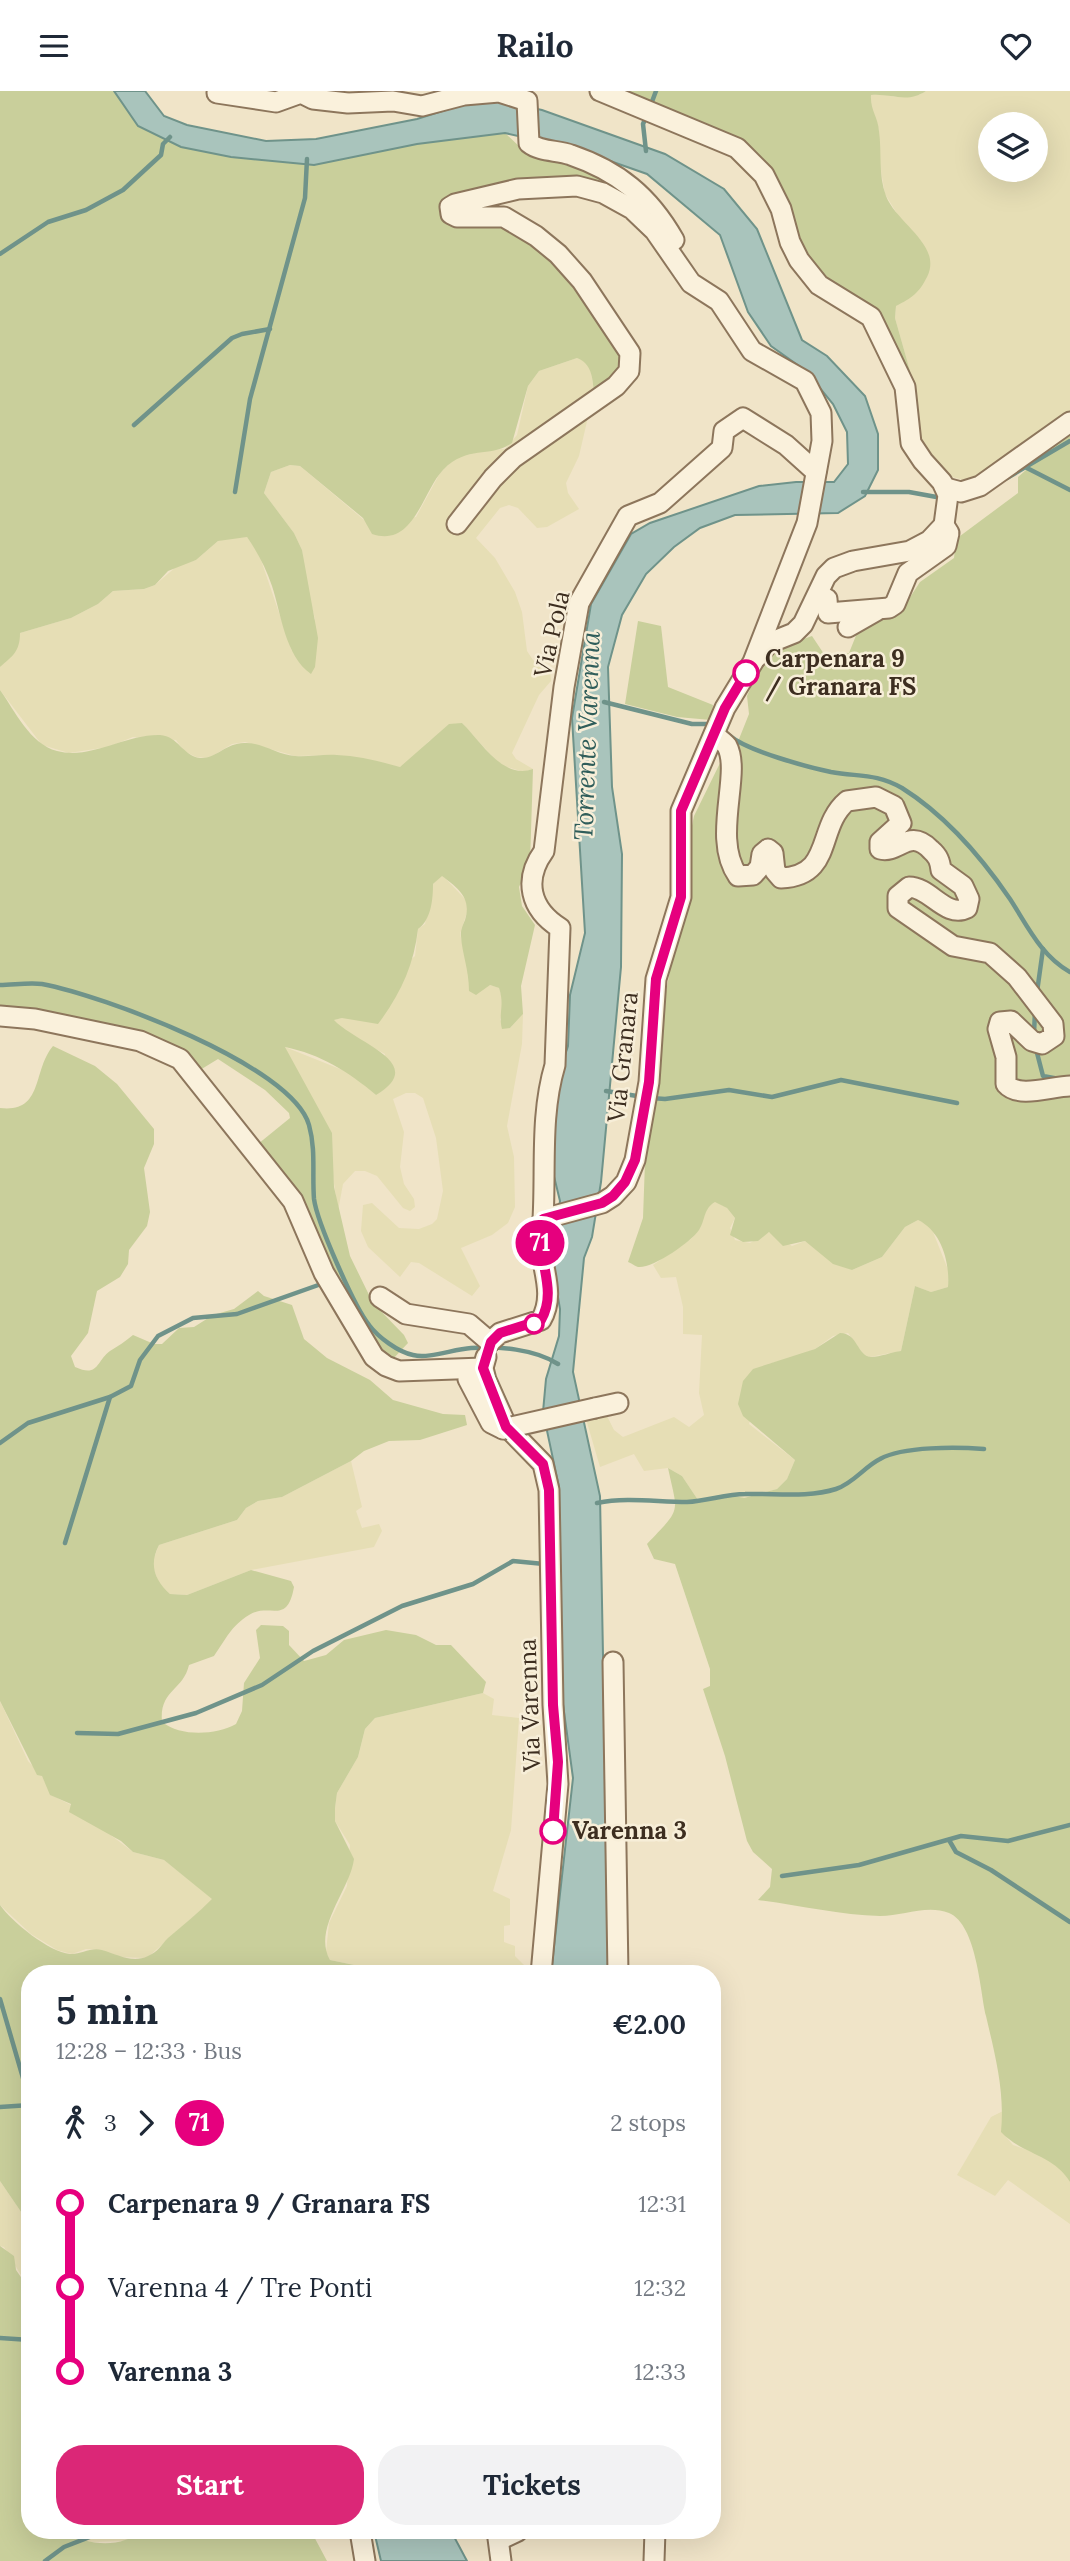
<!DOCTYPE html>
<html lang="en">
<head>
<meta charset="utf-8">
<style>
	:root { --surface:#fff; --page:#f2f2f3; --text:#1f2937; --muted:#747a83; --accent:#db2777 }
	body { margin:0; font-family:Lora,serif; background:var(--page); color:var(--text); height:100vh; display:flex; flex-direction:column; font-size:26px; white-space:nowrap }
	* { box-sizing:border-box; margin:0 }
	p { font-size:23px; color:var(--muted) }
	.icon { flex:none; width:38px; height:38px; fill:none; stroke:currentColor; stroke-width:2; stroke-linecap:round; stroke-linejoin:round }
	.map { position:relative; flex:1; overflow:hidden }
	.details { position:absolute; left:21px; top:1874px; width:700px; height:574px; display:flex; flex-direction:column; background:var(--surface); border-radius:28px; box-shadow:0 7px 28px #0002 }
	.details>* { flex:none }
	.badge { padding:0 14px; border-radius:23px; font-size:24px; line-height:46px }
	.controls { position:absolute; left:978px; top:21px; display:grid; gap:14px }
	.controls a { display:grid; place-items:center; width:70px; height:70px; border-radius:50%; background:var(--surface); box-shadow:0 7px 28px #0002; font-size:35px }
	.map>.badge { position:absolute; translate:-50% -50%; box-shadow:0 0 0 4px #fff }
	.legs { display:flex; align-items:center; gap:10px; height:77px; padding:0 35px; font-size:23px }
	.legs p { margin-inline-start:auto }
	.headline { display:flex; align-items:center; justify-content:space-between; height:119px; padding:0 35px }
	h1 { font-size:38px; font-weight:800; line-height:52px }
	.cta { display:flex; gap:14px; margin-top:auto; padding:14px 35px }
	.cta a { flex:1; height:80px; border-radius:28px; background:var(--accent); color:#fff; font-size:28px; font-weight:800; line-height:80px; text-align:center }
	.cta a+a { background:var(--page); color:var(--text) }
	ul { padding:0 35px; list-style:none }
	li { display:flex; align-items:center; gap:24px; height:84px; font-size:26px }
	li i { display:grid; place-items:center; width:10px; height:100%; margin:0 9px; background:currentColor }
	li i::after { content:''; width:18px; height:18px; margin:-9px; border:5px solid; border-radius:50%; background:var(--surface) }
	li p { margin-inline-start:auto }
	li:first-child i { background:linear-gradient(#0000 50%,currentColor 0) }
	li:last-child i { background:linear-gradient(currentColor 50%,#0000 0) }
	header { display:flex; justify-content:space-between; align-items:center; height:91px; padding:0 35px; background:var(--surface); font-size:32px; font-weight:800 }
	.map>svg:first-child { display:block }
	.farmland { fill:#e6deb5; fill-rule:evenodd }
	.green { fill:#c9cf9b }
	.water { fill:#a9c4bc; stroke:#6f938a; stroke-width:2 }
	.lines { fill:none; stroke-linecap:round; stroke-linejoin:round }
	.stream { stroke:#6f938a; stroke-width:4.5 }
	.minor-casing { stroke:#8d765c; stroke-width:23 }
	.minor { stroke:#faf1dc; stroke-width:19 }
	.minor-bridge-casing { stroke:#8d765c; stroke-width:23; stroke-linecap:butt }
	.minor-bridge { stroke:#faf1dc; stroke-width:19 }
	.line-1-casing { stroke:#fff; stroke-width:16 }
	.line-1 { stroke:#e6007e; stroke-width:10 }
	.stop-1-dot { fill:#fff; stroke:#e6007e; stroke-width:3.5 }
	.labels { text-anchor:middle; stroke-width:5; stroke-linejoin:round; paint-order:stroke }
	.street-label { font-size:24px; fill:#3d2e20; stroke:#f7eed8 }
	.stop-label { font-size:24px; font-weight:bold; fill:#3d2e20; stroke:#f7eed8; text-anchor:start }
	.water-label { font-size:26px; font-style:italic; fill:#2f5d5a; stroke:#f7eed8 }
</style>
</head>
<body>
<header><svg class="icon" aria-label="menu" viewBox="0 0 24 24"><path d="M4 6h16M4 12h16M4 18h16"/></svg>Railo<svg class="icon" aria-label="heart" viewBox="0 0 24 24"><path d="M12 20l-8-8c-3-5 5-10 8-4 3-6 11-1 8 4z"/></svg></header>
<div class="map">
<svg width="1070" height="2470" viewBox="0 0 1070 2470">
	<rect width="100%" height="100%" fill="#f0e4c8"/>
	<!-- farmland -->
	<g class="farmland">
		<path d="M926,0H1070V323L976,387L967,390L945,384L923,361L917,336L912,287L895,227L896,215L922,151L904,134L885,103L878,63L879,39L870,16L871,4L883,3L895,6L919,4ZM990,33H1036V79H990Z"/>
		<polygon points="577,267 586,271 591,280 594,300 579,365 566,392 568,402 579,418 547,436 537,437 518,417 509,414 500,417 476,447 495,467 515,501 522,521 527,560 533,569 550,580 551,590 539,604 512,662 516,668 533,678 524,681 500,674 462,632 429,650 411,670 400,676 336,664 295,665 245,651 232,653 209,667 196,666 184,660 176,649 133,646 108,656 69,662 42,654 0,599 0,576 20,542 71,527 98,513 113,500 144,498 155,494 177,475 196,469 218,450 228,447 247,446 259,463 292,560 315,528 305,489 302,459 294,442 264,402 271,381 290,374 300,375 370,434 416,426 440,382 454,368 473,360 505,358 517,344 528,295 539,280"/>
		<polygon points="442,784 467,810 468,818 460,843 469,876 470,900 490,894 499,897 504,913 500,929 510,937 523,923 522,953 507,1035 514,1066 515,1116 508,1132 492,1144 461,1157 480,1195 472,1205 419,1172 411,1171 400,1186 368,1156 361,1140 363,1114 372,1112 399,1137 419,1138 432,1133 437,1128 443,1100 436,1047 423,1007 415,1002 406,1002 393,1008 404,1041 400,1076 404,1093 414,1108 415,1116 410,1120 403,1117 377,1085 365,1080 355,1080 343,1093 338,1120 332,1078 285,956 350,982 376,1004 385,963 345,942 333,929 342,927 415,865 418,838 425,833 433,793"/>
		<polygon points="715,1110 727,1117 735,1127 730,1137 735,1149 750,1152 769,1141 792,1155 805,1150 852,1179 882,1166 905,1136 918,1129 931,1136 949,1181 948,1196 931,1201 915,1195 901,1260 870,1266 864,1264 848,1242 833,1245 815,1258 789,1268 768,1273 749,1333 795,1369 787,1388 777,1398 743,1407 725,1403 698,1409 682,1385 668,1377 644,1380 634,1363 600,1376 586,1328 607,1325 614,1339 623,1346 674,1326 689,1336 704,1324 699,1302 702,1244 683,1243 683,1216 676,1186 661,1187 653,1174 691,1148 700,1137 707,1116"/>
		<polygon points="351,1370 362,1416 356,1420 362,1437 379,1433 382,1440 374,1456 251,1479 187,1504 170,1503 159,1493 152,1472 159,1454 237,1429 246,1417 258,1410 282,1406"/>
		<polygon points="483,1602 494,1608 492,1624 519,1627 511,1739 493,1800 510,1808 510,1834 504,1835 504,1851 515,1855 515,1865 533,1883 374,1883 359,1875 330,1869 326,1861 329,1832 347,1795 350,1754 335,1730 335,1717 337,1702 358,1666 365,1638 375,1627"/>
		<polygon points="0,1610 28,1670 42,1685 51,1704 71,1714 133,1761 164,1769 213,1808 147,1867 116,1866 102,1859 86,1858 72,1863 57,1859 31,1843 0,1814"/>
		<polygon points="1003,2020 1002,2041 1013,2054 1047,2066 1062,2078 1070,2091 1070,2133 1008,2089 995,2105 957,2084 991,2026"/>
		<polygon points="0,2090 30,2134 30,2199 4,2156 0,2155"/>
		<polygon points="80,2440 140,2440 125,2450 89,2451 81,2448"/>
	</g>
	<!-- green -->
	<g class="green">
		<path d="M0,0H114L138,35L231,66L314,74L417,53L505,42L521,57L601,82L649,118L603,95L453,106L483,132L514,141L534,152L563,178L621,264L616,282L594,300C592,286 592,273 577,267L539,280L528,295L512,352C490,368 469,353 443,379C422,401 414,457 372,443L363,427L300,375L290,374L271,381L264,402L294,442L302,459L318,547L315,576L311,583C285,565 281,522 272,495C266,477 258,462 247,446L218,450L196,469L168,480L155,494L144,498L113,500L98,513L71,527L20,542C20,560 13,565 0,576Z"/>
		<path d="M616,0H926C907,13 891,2 871,4C870,19 878,26 879,40C882,62 878,83 886,105C897,133 943,154 927,186C919,202 912,207 896,215L895,227L912,287L907,288L897,260L825,189L802,158L792,124L772,81Z"/>
		<path d="M1070,341V2091C1053,2063 1023,2064 1001,2041C1005,2000 995,1964 986,1925C980,1900 977,1834 949,1822C927,1813 903,1825 880,1825C840,1824 798,1814 758,1809L770,1796L772,1778L753,1761L747,1750L725,1665L703,1598L710,1595V1578L675,1473L654,1468L647,1453C682,1416 678,1424 668,1377L682,1385L698,1409L725,1403L744,1407L777,1398L787,1388L795,1369L743,1325L738,1313L743,1290L753,1278L815,1258L840,1242C858,1242 857,1265 871,1266C880,1266 892,1261 901,1260L915,1195L931,1201L948,1196C950,1170 941,1140 918,1129L905,1136L882,1166L852,1179L833,1173L805,1150L783,1155L769,1141L758,1150L743,1151L730,1144L735,1127L727,1117L715,1111C703,1118 706,1128 699,1139C691,1151 652,1178 638,1176C637,1176 629,1171 628,1171L643,1127L645,1071L663,917L672,869L689,814V749L694,725L722,668L737,653L749,623L747,605L759,578L775,558L812,545L826,566L849,562L859,537L901,520L920,491L954,467L956,448L1018,402V386Z"/>
		<polygon points="638,530 661,535 668,596 713,614 711,629 677,626 625,613"/>
		<path d="M0,599C15,620 30,653 57,660C91,669 125,643 160,644C178,645 183,665 200,667C216,668 226,652 244,652C262,651 277,664 295,665C309,666 323,663 337,664C358,665 379,670 400,676L449,633L462,632C481,650 502,689 533,678L530,772L519,796L522,815L535,834L521,895L523,923L510,937L502,938C498,922 505,915 499,897L490,894L476,904L469,900C469,878 462,863 461,845C460,840 463,834 465,829C472,807 458,797 442,785L433,793C433,809 431,829 418,838C414,874 400,904 378,933L342,927L334,929C355,952 430,972 376,1004C349,981 320,963 285,956L332,1042L334,1096L350,1165L373,1212L404,1244L408,1252L392,1269L382,1262L334,1185L298,1101L258,1053L290,1027L289,1022L265,999L218,968L200,979L181,958L141,943L0,916Z"/>
		<path d="M53,955L95,975L117,993L154,1038V1053L144,1077L150,1121L147,1135L129,1159L128,1173L120,1186L97,1200L88,1242L71,1265L75,1276C99,1287 96,1270 110,1260C118,1255 126,1250 133,1244L154,1253H162L179,1237L194,1236L213,1224L234,1218L258,1200L264,1205L292,1214L304,1248L327,1267L370,1289L393,1309L443,1323L465,1324L467,1334L420,1349L389,1350L364,1360L351,1370L282,1406L258,1410L246,1417L237,1429L159,1454C149,1473 154,1489 170,1503L187,1504L251,1479L291,1490L294,1496C287,1535 270,1511 249,1524C231,1535 226,1548 214,1565L189,1574C183,1600 159,1599 162,1631C181,1646 216,1644 236,1633L242,1620L244,1592L260,1567L256,1539L261,1534L283,1535L289,1540V1554L304,1570L326,1564L344,1549L386,1539L416,1544L436,1554H451L486,1591L483,1602L375,1627L365,1638L358,1666L337,1702L335,1717V1730L354,1768C350,1799 312,1838 330,1869L359,1875L374,1883H30V2134L0,2090V1814C12,1831 49,1861 70,1863C80,1864 90,1856 102,1859C117,1863 132,1873 148,1865C158,1861 161,1854 168,1847C183,1834 198,1822 212,1808L164,1769L133,1761L121,1750L69,1721L71,1713L50,1704L42,1685L37,1684L0,1610V1017C44,1022 32,980 53,955Z"/>
		<path d="M0,2155L14,2165L16,2179L30,2199V2440H80L81,2448C100,2455 126,2454 140,2440H311L327,2470H0Z"/>
	</g>
	<!-- water -->
	<g class="water">
		<polygon points="114,0 145,0 164,25 187,34 266,50 316,48 417,28 471,11 504,11 542,19 665,63 724,98 757,138 802,249 827,265 865,305 878,343 878,379 865,405 838,422 735,424 700,437 674,456 646,483 622,524 608,576 612,696 622,763 621,876 601,1091 592,1146 584,1167 573,1281 600,1405 609,1883 551,1883 573,1687 562,1606 559,1396 543,1321 546,1288 559,1245 560,1218 551,1165 560,1110 551,1073 560,979 568,955 570,904 585,842 572,627 591,513 631,443 650,432 759,395 796,391 834,391 848,373 847,341 833,313 806,280 771,255 748,221 720,144 647,83 576,58 505,42 417,53 314,74 231,66 181,56 138,35"/>
		<polygon points="374,2440 451,2440 467,2470 381,2470"/>
	</g>
	<g class="lines">
		<!-- stream -->
		<g class="stream">
			<polyline points="650,16 656,0"/>
			<polyline points="646,60 643,33 647,24"/>
			<polyline points="0,163 48,131 86,119 123,99 161,64 163,53 170,46"/>
			<polyline points="134,334 232,247 242,243 270,238"/>
			<polyline points="1025,376 1070,399"/>
			<polyline points="1007,387 1070,350"/>
			<polyline points="235,401 250,308 305,107 307,68"/>
			<polyline points="863,401 909,401 942,407"/>
			<polyline points="604,611 692,633 711,633"/>
			<path d="M730,645C748,660 807,676 831,681C858,686 876,682 902,697C945,724 982,767 1010,808C1027,834 1041,865 1070,881"/>
			<path d="M0,894C13,894 29,891 42,893C101,904 292,974 309,1034C316,1059 312,1083 314,1108C317,1131 354,1215 369,1234C378,1246 398,1261 413,1264C430,1268 453,1258 471,1257C498,1255 535,1258 558,1273"/>
			<polyline points="1037,901 1043,858"/>
			<polyline points="1034,943 1035,920"/>
			<polyline points="1036,958 1043,985 1059,988"/>
			<polyline points="606,1000 643,1006"/>
			<polyline points="651,1007 665,1008 729,999 772,1006 841,989 957,1012"/>
			<polyline points="0,1352 28,1332 110,1306 131,1295 140,1269 158,1245 193,1227 237,1223 324,1192"/>
			<path d="M597,1412C627,1406 656,1411 687,1411C707,1410 726,1403 745,1403C774,1402 808,1407 836,1398C854,1392 864,1376 880,1368C903,1355 958,1356 984,1358"/>
			<polyline points="65,1452 110,1306"/>
			<polyline points="77,1642 118,1643 196,1622 262,1594 313,1560 402,1515 473,1493 513,1470 544,1473"/>
			<polyline points="949,1749 956,1761 991,1779 1070,1831"/>
			<polyline points="782,1785 859,1774 961,1745 1008,1750 1070,1734"/>
			<polyline points="0,1908 30,2011"/>
			<polyline points="0,2016 30,2014"/>
			<polyline points="0,2247 30,2249"/>
			<polyline points="45,2470 64,2456 105,2440"/>
		</g>
		<!-- minor casing -->
		<g class="minor-casing">
			<g id="minor">
				<polyline points="600,0 737,57 764,84 781,118 790,151 799,169 819,194 871,226 905,296 911,352 923,370 942,391 948,404 944,434 929,450 910,460 853,470 834,477 826,485 803,533 794,542 769,552 756,567"/>
				<path d="M217,2L276,11L301,2L313,8L348,12L393,10L422,15L464,4L499,1L527,10L529,52C540,61 558,59 571,64C618,80 649,105 674,149"/>
				<polyline points="946,397 961,401 980,395 1070,331"/>
				<path d="M457,433L493,387L513,367L616,295L629,280L630,262L582,190L558,163L536,145L504,126H457L451,123L450,116L455,113L518,98L577,95L603,102L632,118L655,140L691,192L719,210L752,260L805,290L821,322L822,350L807,432L753,571L725,617L681,720V806L656,888L649,991L635,1069L626,1091L613,1105L602,1112L543,1128C531,1162 560,1196 541,1229L500,1242L490,1251"/>
				<polyline points="827,508 828,522 889,517 895,513 908,482 946,455 949,442 944,434"/>
				<polyline points="848,536 876,520"/>
				<path d="M714,644C718,647 724,651 727,655C742,683 711,747 738,785L753,784L760,776L762,763L768,758L773,762L775,780L781,787C834,785 816,736 847,710L876,706L894,715L901,732L880,751V758C899,763 909,736 931,759C938,765 940,770 941,779L963,795L969,808L967,817C946,828 930,796 909,796L898,805V817L953,855L990,862L1017,886L1040,916L1053,933L1054,945L1042,953L1032,950L1011,930L1000,931L998,938L1006,966V993C1019,1008 1052,995 1070,995"/>
				<polyline points="0,925 35,928 140,950 180,968 293,1110 324,1182 374,1266 386,1275 399,1280 483,1277"/>
				<path d="M543,1128C546,1077 540,1024 555,974L560,837C530,818 523,789 544,760L564,596L579,512L628,425L660,412L722,357L724,340L743,327L786,354L816,381"/>
				<polyline points="380,1206 406,1223 469,1233 490,1251"/>
				<polyline points="486,1266 483,1277 486,1289 507,1336 543,1373 549,1399 553,1614 558,1693 541,1883"/>
				<polyline points="483,1306 472,1287 468,1288 491,1332 503,1338"/>
				<polyline points="595,1317 618,1312"/>
				<polyline points="613,1571 618,1883"/>
				<polyline points="360,2440 365,2470"/>
				<polyline points="497,2440 501,2470"/>
				<polyline points="499,2449 518,2440"/>
				<polyline points="654,2470 655,2440"/>
			</g>
		</g>
		<!-- minor -->
		<use href="#minor" class="minor"/>
		<!-- minor-bridge casing -->
		<g class="minor-bridge-casing">
			<polyline id="minor-bridge" points="503,1338 595,1317"/>
		</g>
		<!-- minor-bridge -->
		<use href="#minor-bridge" class="minor-bridge"/>
	</g>
	<g class="lines">
		<!-- line-1 casing -->
		<g class="line-1-casing">
			<path id="line-1" d="M553,1740L558,1671L553,1614L549,1399L543,1373L506,1336L483,1277L491,1251L500,1242L541,1229C560,1196 532,1162 543,1128L602,1112L613,1105L625,1091L635,1069L649,991L656,888L681,806V720L725,617L746,582"/>
		</g>
		<!-- line-1 -->
		<use href="#line-1" class="line-1"/>
	</g>
	<!-- markers -->
	<g class="stop-1-dot">
		<circle cx="746" cy="582" r="12"/>
		<circle cx="534" cy="1233" r="9"/>
		<circle cx="553" cy="1740" r="12"/>
	</g>
	<g class="labels">
		<!-- street labels -->
		<g class="street-label">
			<text transform="translate(552 543) rotate(-77)" y="8">Via Pola</text>
			<text transform="translate(623 966) rotate(-84)" y="8">Via Granara</text>
			<text transform="translate(530 1614) rotate(-92)" y="8">Via Varenna</text>
		</g>
		<!-- stop labels -->
		<g class="stop-label">
			<text x="765" y="576">Carpenara 9<tspan x="765" dy="28">/ Granara FS</tspan></text>
			<text x="572" y="1748">Varenna 3</text>
		</g>
		<!-- water labels -->
		<g class="water-label">
			<text transform="translate(587 645) rotate(-88)" y="9">Torrente Varenna</text>
		</g>
	</g>
</svg>
<div class="controls">
<a><svg class="icon" aria-label="layers" viewBox="0 0 24 24"><path d="M12 4l9 5-9 5-9-5zM3 14l9 5 9-5"/></svg></a>
</div>
<b class="badge" style="left:540px;top:1152px;background:#e6007e;color:#fff">71</b>
<section class="details">
<div class="headline"><div><h1>5 min</h1><p>12:28 – 12:33 · Bus</p></div><b>€2.00</b></div>
<div class="legs"><svg class="icon" aria-label="walk" viewBox="0 0 24 24"><circle cx="13" cy="4" r="2"/><path d="M13 8l-2 6 4 7M11 14l-3 7M7 12l3-4h3l4 4"/></svg>3<svg class="icon" aria-label="forward" viewBox="0 0 24 24"><path d="M9 5l7 7-7 7"/></svg><b class="badge" style="background:#e6007e;color:#fff">71</b><p>2 stops</p></div>
<ul>
<li><i style="color:#e6007e"></i><b>Carpenara 9 / Granara FS</b><p>12:31</p></li>
<li><i style="color:#e6007e"></i><span>Varenna 4 / Tre Ponti</span><p>12:32</p></li>
<li><i style="color:#e6007e"></i><b>Varenna 3</b><p>12:33</p></li>
</ul>
<div class="cta"><a>Start</a><a>Tickets</a></div>
</section>
</div>
</body>
</html>
